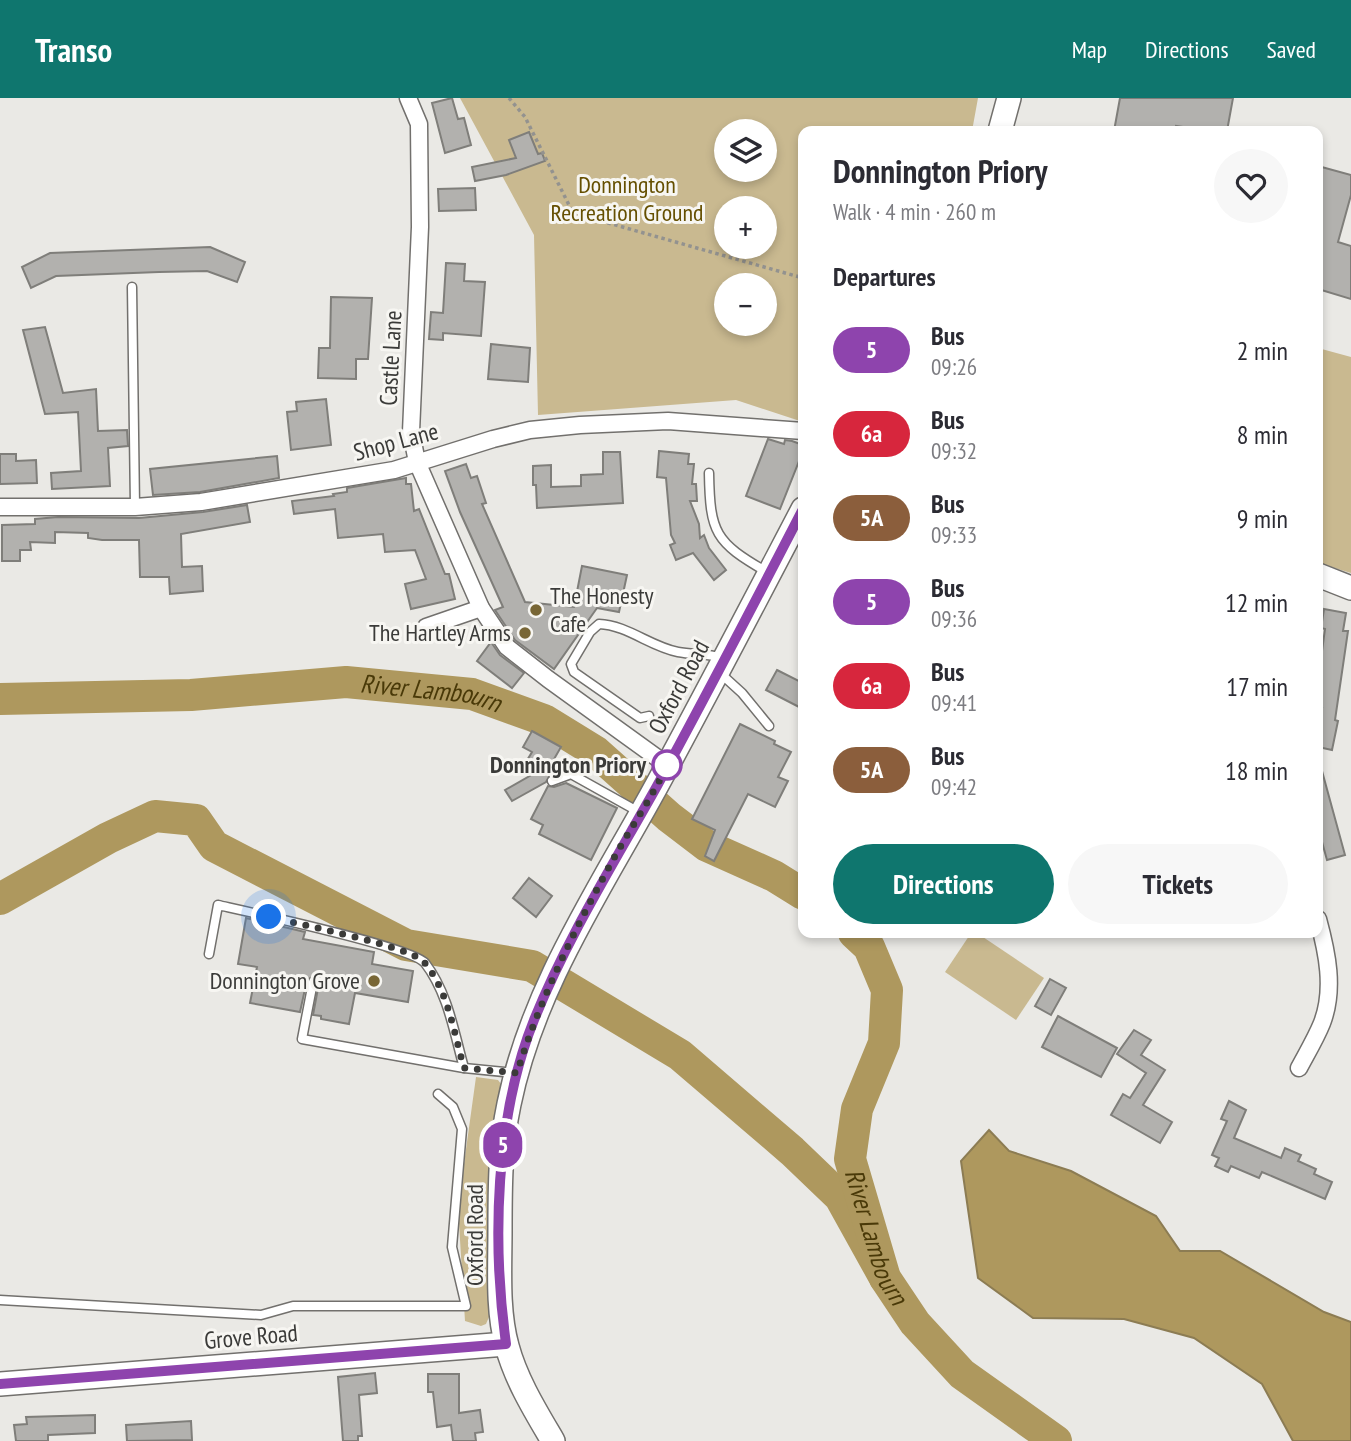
<!DOCTYPE html>
<html lang="en">
<head>
<meta charset="utf-8">
<style>
	:root { --surface:#fff; --page:#f7f7f7; --text:#2b2b33; --muted:#7c7c81; --accent:#0f766e }
	body { margin:0; font-family:"PT Sans Narrow",sans-serif; background:var(--page); color:var(--text); height:100vh; display:flex; flex-direction:column; font-size:26px; white-space:nowrap }
	* { box-sizing:border-box; margin:0 }
	p { font-size:23px; color:var(--muted) }
	.icon { flex:none; width:38px; height:38px; fill:none; stroke:currentColor; stroke-width:2; stroke-linecap:round; stroke-linejoin:round }
	.map { position:relative; flex:1; overflow:hidden }
	.side { position:absolute; left:798px; top:28px; width:525px; height:812px; display:flex; flex-direction:column; background:var(--surface); border-radius:14px; box-shadow:0 4px 10px #0003 }
	.side>* { flex:none }
	.badge { padding:0 14px; border-radius:23px; font-size:24px; line-height:46px }
	.fabs { position:absolute; left:714px; top:21px; display:grid; gap:14px }
	.fabs a { display:grid; place-items:center; width:63px; height:63px; border-radius:50%; background:var(--surface); box-shadow:0 4px 10px #0003; font-size:35px }
	.you { position:absolute; width:35px; height:35px; margin:-18px; border:5px solid #fff; border-radius:50%; background:#1a73e8; box-shadow:0 0 0 10px #1a73e833 }
	.map>.badge { position:absolute; translate:-50% -50%; box-shadow:0 0 0 4px #fff }
	h2 { padding:0 35px; font-size:26px; line-height:63px }
	.round { display:grid; place-items:center; flex:none; width:74px; height:74px; border-radius:37px; background:var(--page) }
	.summary { display:flex; align-items:center; justify-content:space-between; height:119px; padding:0 35px }
	h1 { font-size:33px; font-weight:700; line-height:52px }
	.primary-button { display:flex; gap:14px; margin-top:auto; padding:14px 35px }
	.primary-button a { flex:1; height:80px; border-radius:42px; background:var(--accent); color:#fff; font-size:28px; font-weight:700; line-height:80px; text-align:center }
	.primary-button a+a { background:var(--page); color:var(--text) }
	ul { padding:0; list-style:none }
	li { display:flex; align-items:center; gap:21px; height:84px; padding:0 35px }
	li div { flex:1 }
	li b { display:block; font-size:26px }
	li em { font-style:normal }
	li .badge { min-width:77px; font-weight:700; text-align:center }
	header { display:flex; align-items:center; gap:42px; box-sizing:border-box; height:98px; padding:0 35px; background:var(--accent); color:#fff }
	header strong { font-size:33px }
	nav { display:flex; gap:38px; margin-inline-start:auto; font-size:24px }
	.map>svg:first-child { display:block }
	.green { fill:#c9b990; fill-rule:evenodd }
	.water { fill:#ae985e; stroke:#8c7c53; stroke-width:2 }
	.lines { fill:none; stroke-linecap:round; stroke-linejoin:round }
	.river { stroke:#ae985e; stroke-width:32 }
	.building { fill:#b2b1ae; stroke:#7f7e7a; stroke-width:2 }
	.lane-casing { stroke:#72706d; stroke-width:11 }
	.street-casing { stroke:#72706d; stroke-width:19 }
	.secondary-casing { stroke:#72706d; stroke-width:26 }
	.path { stroke:#93928f; stroke-width:3.5; stroke-dasharray:3.5 3.5; stroke-linecap:butt }
	.lane { stroke:#fff; stroke-width:8 }
	.street { stroke:#fff; stroke-width:16 }
	.secondary { stroke:#fff; stroke-width:23 }
	.line-casing { stroke:#fff; stroke-width:16 }
	.line { stroke:#8e44ad; stroke-width:10 }
	.walk { stroke:#3b3b39; stroke-width:7; stroke-dasharray:0 12.6 }
	.poi-dot { fill:#786635; stroke:#f7f6f2; stroke-width:2.5 }
	.stop-dot { fill:#fff; stroke:#8e44ad; stroke-width:3.5 }
	.labels { text-anchor:middle; stroke-width:6; stroke-linejoin:round; paint-order:stroke }
	.park-label { font-size:24px; fill:#654f01; stroke:#f7f6f2 }
	.street-label { font-size:24px; fill:#3b3b39; stroke:#f7f6f2 }
	.poi-label { font-size:24px; fill:#3b3b39; stroke:#f7f6f2; text-anchor:end }
	.stop-label { font-size:24px; font-weight:bold; fill:#3b3b39; stroke:#f7f6f2; text-anchor:end }
	.water-label { font-size:26px; font-style:italic; fill:#493908; stroke:#f7f6f2 }
</style>
</head>
<body>
<header>
<strong>Transo</strong>
<nav><a>Map</a><a>Directions</a><a>Saved</a></nav>
</header>
<div class="map">
<svg width="1351" height="1343" viewBox="0 0 1351 1343">
	<rect width="100%" height="100%" fill="#eae9e5"/>
	<!-- green -->
	<g class="green">
		<path d="M460,0H978L972,33H803V324L736,302L538,317L534,137ZM726,33H765V72H726ZM726,110H765V149H726ZM726,187H765V226H726Z"/>
		<polygon points="1318,250 1351,259 1351,475 1318,465"/>
		<polygon points="971,835 977,835 1044,880 1016,922 945,874"/>
		<polygon points="476,979 498,982 504,990 488,1172 489,1219 486,1226 481,1228 465,1223 458,1109"/>
	</g>
	<!-- water -->
	<polygon class="water" points="989,1032 1009,1053 1071,1073 1156,1118 1180,1153 1220,1153 1324,1214 1351,1224 1351,1343 1293,1343 1262,1286 1194,1240 1124,1221 1033,1220 978,1180 961,1063"/>
	<g class="lines">
		<!-- river -->
		<g class="river">
			<path id="s1" d="M0,601L191,597L346,584L472,596L544,622L596,654L669,719L707,748L774,778L803,796"/>
			<polyline points="0,801 108,740 155,718 196,722 214,748 406,847 532,868 680,957 792,1053 840,1099 885,1180"/>
			<path id="s2" d="M854,835L869,849L887,892L884,945L857,1011L850,1061L885,1180L915,1225L962,1276L1056,1343"/>
		</g>
	</g>
	<!-- building -->
	<g class="building">
		<polygon points="452,0 458,21 464,20 471,47 445,55 432,5"/>
		<polygon points="1120,0 1233,0 1227,33 1208,33 1176,28 1175,33 1114,33"/>
		<polygon points="529,34 538,56 542,55 545,63 506,77 475,83 472,69 516,60 509,42"/>
		<polygon points="1318,68 1351,77 1351,97 1338,144 1351,148 1351,201 1318,191"/>
		<polygon points="475,90 476,112 439,113 438,91"/>
		<polygon points="210,149 245,164 237,184 207,173 159,174 56,178 31,190 22,169 50,155"/>
		<polygon points="446,165 465,166 464,183 485,184 481,238 443,235 443,242 429,241 431,214 443,215"/>
		<polygon points="331,199 372,200 368,261 356,261 356,281 318,280 319,250 330,250"/>
		<polygon points="45,229 63,295 96,291 98,333 127,332 128,348 108,350 110,388 52,391 51,375 81,373 78,314 45,316 23,232"/>
		<polygon points="491,246 530,250 528,284 488,281"/>
		<polygon points="326,301 331,347 291,352 287,314 297,313 296,304"/>
		<polygon points="768,341 784,346 785,342 792,343 803,347 803,353 780,411 746,398"/>
		<polygon points="659,353 689,356 688,366 694,366 692,386 696,386 697,403 690,403 699,426 700,440 704,437 709,450 726,472 714,482 693,455 676,462 670,447 675,445 671,437 666,380 657,379"/>
		<polygon points="603,354 620,354 623,405 537,410 536,387 533,387 533,368 551,367 551,389 581,388 581,377 603,376"/>
		<polygon points="0,356 16,356 16,363 36,362 37,385 0,386"/>
		<polygon points="277,358 279,380 200,394 153,397 150,371"/>
		<polygon points="466,366 471,380 477,378 486,405 482,406 525,504 574,509 582,468 627,477 619,514 597,510 554,571 515,542 495,512 503,509 460,414 445,373"/>
		<polygon points="406,380 406,386 411,386 414,413 419,411 445,476 449,476 455,501 411,511 405,486 426,481 415,452 385,454 383,436 338,440 335,411 294,416 292,403 334,398 333,396 347,394 347,390"/>
		<polygon points="247,407 250,424 181,436 182,469 202,468 203,493 170,496 169,479 140,479 139,442 102,442 88,440 88,435 55,434 55,445 30,444 31,452 20,452 20,463 2,463 2,427 35,426 35,421 58,419 139,420 203,414"/>
		<polygon points="1324,511 1346,515 1343,533 1348,533 1335,622 1338,623 1332,652 1318,649 1318,632 1322,610 1318,610 1318,582 1325,531 1321,530"/>
		<polygon points="491,544 500,557 524,575 512,590 477,563"/>
		<polygon points="777,572 803,585 803,611 766,592"/>
		<polygon points="740,626 775,643 774,646 791,654 778,679 788,683 775,709 748,696 714,763 705,758 715,732 692,721"/>
		<polygon points="532,633 561,649 546,675 550,677 546,684 512,703 505,692 540,672 526,664 532,654 523,649"/>
		<polygon points="1318,673 1322,673 1345,757 1327,762 1322,744 1318,745"/>
		<polygon points="566,685 617,710 591,762 539,736 543,727 531,721 548,688 554,689"/>
		<polygon points="529,780 552,798 536,819 513,800"/>
		<polygon points="246,820 305,834 303,841 374,854 372,866 413,873 408,904 355,895 349,926 321,921 321,918 313,917 319,885 318,880 314,878 307,882 300,914 250,905 257,869 238,866"/>
		<polygon points="1050,881 1066,890 1051,917 1035,908"/>
		<polygon points="1058,918 1117,950 1101,979 1042,949"/>
		<polygon points="1134,932 1151,942 1141,957 1165,972 1143,1007 1172,1024 1160,1045 1111,1017 1123,996 1130,1000 1146,975 1117,956"/>
		<polygon points="1229,1003 1246,1012 1234,1040 1281,1060 1285,1050 1301,1057 1298,1063 1316,1071 1314,1076 1332,1084 1325,1101 1262,1074 1259,1080 1231,1068 1228,1074 1215,1068 1219,1060 1212,1057 1227,1023 1221,1021"/>
		<polygon points="375,1275 377,1295 359,1297 362,1338 358,1338 358,1343 343,1343 338,1279"/>
		<polygon points="428,1276 459,1276 459,1315 480,1312 483,1334 475,1335 476,1343 453,1343 451,1327 437,1329 433,1294 428,1294"/>
		<polygon points="95,1317 95,1335 48,1337 48,1343 16,1343 14,1327 27,1326 26,1319"/>
		<polygon points="191,1323 192,1342 127,1343 126,1327"/>
	</g>
	<g class="lines">
		<!-- lane casing -->
		<g class="lane-casing">
			<g id="lane">
				<polyline points="132,189 135,409"/>
				<path d="M709,375C710,435 715,444 767,474"/>
				<polyline points="720,575 742,595 769,628"/>
				<path d="M649,618L640,620L574,574L571,566L590,534L599,526C627,527 651,549 678,554C693,557 707,555 722,560"/>
				<polyline points="552,683 571,676 639,714"/>
				<path d="M209,856L218,807C249,814 412,849 425,865C448,895 454,934 464,970"/>
				<polyline points="313,884 302,941 464,970 514,975"/>
				<polyline points="0,1202 261,1217 293,1208 466,1208 452,1149 462,1031 453,1009 438,996"/>
			</g>
		</g>
		<!-- street casing -->
		<g class="street-casing">
			<g id="street">
				<polyline points="408,0 419,26 420,129 411,334 417,364 481,510 507,549 548,581 667,667"/>
				<polyline points="0,409 135,409 201,404 394,372 493,341 530,332 580,327 668,323 803,333"/>
				<polyline points="426,529 481,510"/>
				<path d="M1299,970C1307,955 1316,940 1322,925C1335,891 1327,854 1318,821"/>
			</g>
		</g>
		<!-- secondary casing -->
		<g class="secondary-casing">
			<g id="secondary">
				<polyline points="1000,33 1009,0"/>
				<polyline points="1318,477 1351,490"/>
				<polyline points="0,1286 506,1246"/>
				<path d="M553,1343C536,1314 516,1282 507,1248C497,1212 500,1170 500,1133C500,1091 500,1048 509,1006C533,889 601,790 657,687C707,595 755,503 803,411"/>
			</g>
		</g>
		<!-- path -->
		<polyline class="path" points="509,0 525,19 573,115 803,180"/>
		<!-- lane -->
		<use href="#lane" class="lane"/>
		<!-- street -->
		<use href="#street" class="street"/>
		<!-- secondary -->
		<use href="#secondary" class="secondary"/>
	</g>
	<g class="lines">
		<!-- line casing -->
		<g class="line-casing">
			<path id="line" d="M0,1286L506,1246C492,1144 495,1019 534,922C567,840 614,765 657,688C707,596 755,504 803,411"/>
		</g>
		<!-- line -->
		<use href="#line" class="line"/>
		<!-- walk -->
		<path class="walk" d="M269,819C294,825 412,849 424,864C448,892 454,935 464,970L517,975C540,900 576,829 614,760C631,729 653,698 667,667"/>
	</g>
	<!-- markers -->
	<g class="poi-dot">
		<circle cx="536" cy="512" r="7"/>
		<circle cx="525" cy="535" r="7"/>
		<circle cx="374" cy="883" r="7"/>
	</g>
	<circle class="stop-dot" cx="667" cy="667" r="14"/>
	<g class="labels">
		<!-- park labels -->
		<g class="park-label">
			<text x="627" y="95">Donnington<tspan x="627" dy="28">Recreation Ground</tspan></text>
		</g>
		<!-- street labels -->
		<g class="street-label">
			<text transform="translate(391 260) rotate(-87)" y="8">Castle Lane</text>
			<text transform="translate(396 344) rotate(-15)" y="8">Shop Lane</text>
			<text transform="translate(679 589) rotate(-62)" y="8">Oxford Road</text>
			<text transform="translate(475 1137) rotate(-90)" y="8">Oxford Road</text>
			<text transform="translate(251 1239) rotate(-5)" y="8">Grove Road</text>
		</g>
		<!-- poi labels -->
		<g class="poi-label">
			<text x="550" y="506" text-anchor="start">The Honesty<tspan x="550" dy="28">Cafe</tspan></text>
			<text x="511" y="543">The Hartley Arms</text>
			<text x="360" y="891">Donnington Grove</text>
		</g>
		<!-- stop labels -->
		<g class="stop-label">
			<text x="646" y="675">Donnington Priory</text>
		</g>
		<!-- water labels -->
		<g class="water-label">
			<text dy="9" stroke="none"><textPath href="#s1" startOffset="432">River Lambourn</textPath></text>
			<text dy="9" stroke="none"><textPath href="#s2" startOffset="324">River Lambourn</textPath></text>
		</g>
	</g>
</svg>
<div class="fabs">
<a><svg class="icon" aria-label="layers" viewBox="0 0 24 24"><path d="M12 4l9 5-9 5-9-5zM3 14l9 5 9-5"/></svg></a>
<a>+</a>
<a>−</a>
</div>
<div class="you" style="left:269px;top:819px"></div>
<b class="badge" style="left:503px;top:1047px;background:#8e44ad;color:#fff">5</b>
<section class="side">
<div class="summary"><div><h1>Donnington Priory</h1><p>Walk · 4 min · 260 m</p></div><a class="round"><svg class="icon" aria-label="heart" viewBox="0 0 24 24"><path d="M12 20l-8-8c-3-5 5-10 8-4 3-6 11-1 8 4z"/></svg></a></div>
<h2>Departures</h2>
<ul>
<li><span class="badge" style="background:#8e44ad;color:#fff">5</span><div><b>Bus</b><p>09:26</p></div><em>2 min</em></li>
<li><span class="badge" style="background:#d7263d;color:#fff">6a</span><div><b>Bus</b><p>09:32</p></div><em>8 min</em></li>
<li><span class="badge" style="background:#8b5e3c;color:#fff">5A</span><div><b>Bus</b><p>09:33</p></div><em>9 min</em></li>
<li><span class="badge" style="background:#8e44ad;color:#fff">5</span><div><b>Bus</b><p>09:36</p></div><em>12 min</em></li>
<li><span class="badge" style="background:#d7263d;color:#fff">6a</span><div><b>Bus</b><p>09:41</p></div><em>17 min</em></li>
<li><span class="badge" style="background:#8b5e3c;color:#fff">5A</span><div><b>Bus</b><p>09:42</p></div><em>18 min</em></li>
</ul>
<div class="primary-button"><a>Directions</a><a>Tickets</a></div>
</section>
</div>
</body>
</html>
